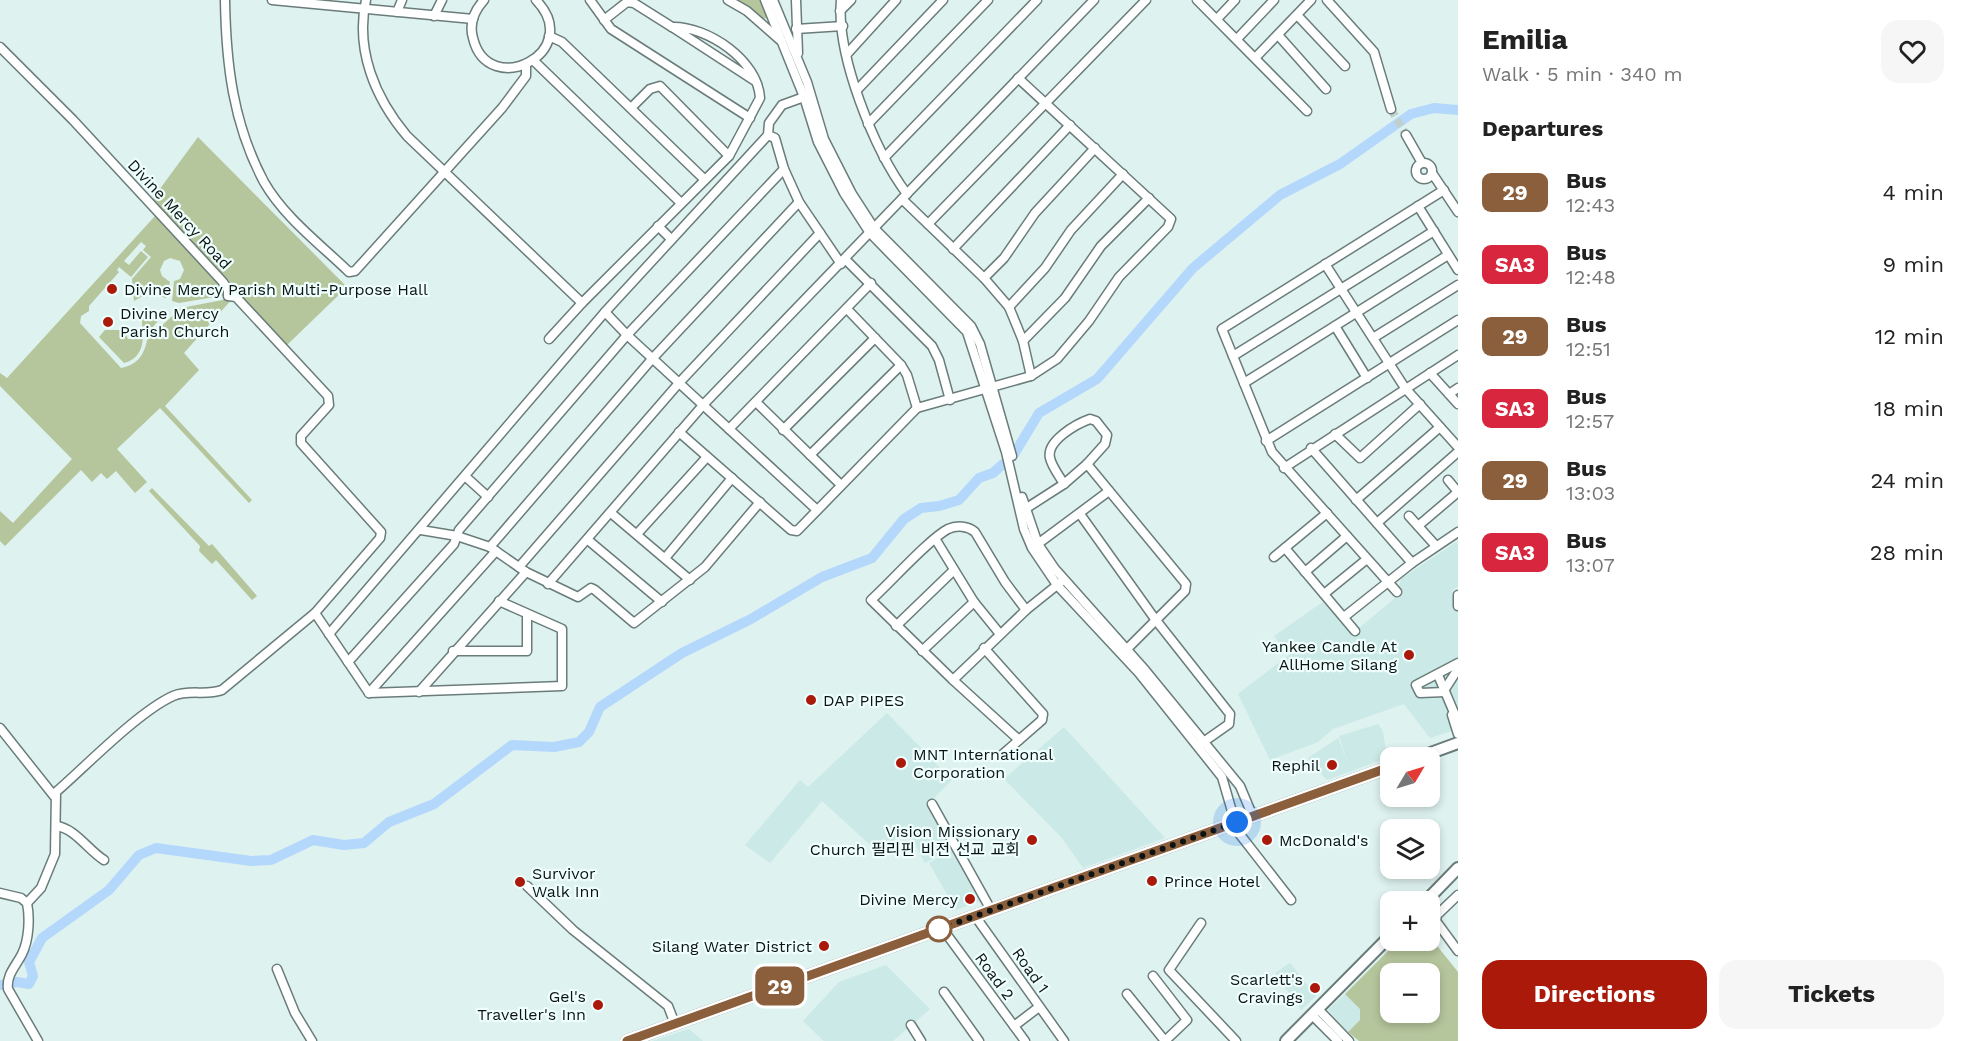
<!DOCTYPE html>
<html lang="en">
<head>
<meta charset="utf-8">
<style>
	:root { --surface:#fff; --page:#f6f6f6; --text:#222; --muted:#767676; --accent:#aa190a }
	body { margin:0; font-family:"Work Sans","Noto Sans KR",sans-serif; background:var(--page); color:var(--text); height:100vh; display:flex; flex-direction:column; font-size:22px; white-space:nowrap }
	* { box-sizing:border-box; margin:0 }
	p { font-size:20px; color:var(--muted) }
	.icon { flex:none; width:33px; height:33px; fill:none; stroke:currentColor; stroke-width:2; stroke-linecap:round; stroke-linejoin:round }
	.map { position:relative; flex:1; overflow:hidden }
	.details { display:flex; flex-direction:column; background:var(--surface); width:510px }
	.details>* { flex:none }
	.badge { padding:0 12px; border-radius:9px; font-size:21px; line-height:39px }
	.needle { width:39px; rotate:52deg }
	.fabs { position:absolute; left:1380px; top:747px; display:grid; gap:12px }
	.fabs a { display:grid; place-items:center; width:60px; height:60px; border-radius:12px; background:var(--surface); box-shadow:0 3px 9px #0003; font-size:30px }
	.you { position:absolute; width:30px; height:30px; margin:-15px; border:4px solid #fff; border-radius:50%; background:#1a73e8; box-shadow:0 0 0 9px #1a73e833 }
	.map>.badge { position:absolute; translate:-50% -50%; box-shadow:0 0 0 3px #fff }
	h2 { padding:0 24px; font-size:22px; line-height:54px }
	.round { display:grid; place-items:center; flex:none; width:63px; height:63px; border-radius:18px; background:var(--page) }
	.overview { display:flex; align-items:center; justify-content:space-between; height:102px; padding:0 24px }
	h1 { font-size:28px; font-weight:700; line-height:45px }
	.button { display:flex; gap:12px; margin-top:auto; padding:12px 24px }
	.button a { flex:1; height:69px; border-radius:18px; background:var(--accent); color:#fff; font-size:24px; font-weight:700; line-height:69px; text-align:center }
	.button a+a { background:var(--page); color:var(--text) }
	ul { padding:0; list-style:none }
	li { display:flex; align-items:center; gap:18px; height:72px; padding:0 24px }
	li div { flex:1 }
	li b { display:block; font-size:22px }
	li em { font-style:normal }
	li .badge { min-width:66px; font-weight:700; text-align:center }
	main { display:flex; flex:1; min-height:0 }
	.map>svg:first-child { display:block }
	.built { fill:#cbe9e6 }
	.green { fill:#b5c59c; fill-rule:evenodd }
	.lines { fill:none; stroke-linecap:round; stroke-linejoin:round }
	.river { stroke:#b4d7fc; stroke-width:10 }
	.minor-tunnel { stroke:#bed1cf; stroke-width:8; stroke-dasharray:8 4; stroke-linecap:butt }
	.minor-casing { stroke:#6a7c7a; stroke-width:11 }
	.major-casing { stroke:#6a7c7a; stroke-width:14 }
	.minor { stroke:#fff; stroke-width:8 }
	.major { stroke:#fff; stroke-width:10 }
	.line-casing { stroke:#fff; stroke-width:14 }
	.line { stroke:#8b5e3c; stroke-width:9 }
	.walk { stroke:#0c1312; stroke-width:6; stroke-dasharray:0 10.8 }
	.poi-dot { fill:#aa190a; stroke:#eefffd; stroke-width:2 }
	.stop-dot { fill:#fff; stroke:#8b5e3c; stroke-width:3 }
	.labels { text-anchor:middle; stroke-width:4.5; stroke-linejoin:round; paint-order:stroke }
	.street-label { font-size:16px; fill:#0c1312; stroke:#eefffd }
	.poi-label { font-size:16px; fill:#0c1312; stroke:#eefffd; text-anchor:start }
</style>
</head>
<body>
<main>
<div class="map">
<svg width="1458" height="1041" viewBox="0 0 1458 1041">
	<rect width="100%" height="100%" fill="#def2f0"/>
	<!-- built -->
	<g class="built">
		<polygon points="1456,542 1458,544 1458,586 1452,591 1454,607 1458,611 1458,729 1430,738 1404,704 1333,729 1318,742 1270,760 1238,694 1289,655 1274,636 1324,601 1352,634 1395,598 1401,579"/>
		<polygon points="887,713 952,780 928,804 953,847 925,863 906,828 880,854 822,801 770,863 745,845 800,780 808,787"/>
		<polygon points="1378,724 1383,732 1387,758 1327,780 1308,758 1338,738 1348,764 1339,736"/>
		<polygon points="1064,727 1165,838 1083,868 1062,838 1004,779"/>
		<polygon points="955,848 984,900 956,910 929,863"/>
		<polygon points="1290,963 1316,996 1301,1010 1275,973"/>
		<polygon points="886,965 930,1009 893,1041 824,1041 803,1021 839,982"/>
		<polygon points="1345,994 1360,1009 1360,1020 1348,1032 1328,1010"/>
		<polygon points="689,1029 703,1041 652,1041"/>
	</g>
	<!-- green -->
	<g class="green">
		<polygon points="738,0 764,0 770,16 764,19"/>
		<polygon points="198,137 347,287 287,345 151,201"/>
		<path d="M156,215L222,286L226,295L179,303L172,301L174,281L180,279L184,270L180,261L170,258L164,261L160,270L162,276L170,282L166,298L148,293L134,301L132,279L151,257L143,250L146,246L141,242L124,261L129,265L141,251L148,257L131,277L119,267L117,270L119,272L89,306V311L81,316L80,323L121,368C140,364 145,353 148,335L157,330L181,308L233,298L184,353L199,370L165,406L252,500L249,503L160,408L117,449L147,482L135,493L116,471L107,479L101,473L92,482L81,470L5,546L0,541V511L13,523L72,459L0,386V373L7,378Z"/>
		<polygon points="167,310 152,328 142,326 142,318"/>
		<path d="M105,330H124L128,339H135V334H143C143,348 139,359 124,363L99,337Z"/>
		<polygon points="152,488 209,546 212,544 257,596 252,600 216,560 212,564 199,551 200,546 149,491"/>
		<path d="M1430,937L1458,972V1041H1359L1348,1032L1360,1020V1009L1345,994L1398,941L1430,940ZM1390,974H1430V1012H1390Z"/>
	</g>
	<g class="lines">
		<!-- river -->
		<g class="river">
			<polyline points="1013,456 1039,413 1097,379 1193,268 1280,195 1340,164 1411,114 1434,108 1458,110"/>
			<polyline points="0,985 17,982 29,984 33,976 29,962 42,938 109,890 139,855 156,848 251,861 271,860 313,840 344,845 364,843 389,822 434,804 512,745 554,747 579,742 589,732 600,707 682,653 751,619 822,577 872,558 904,519 921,508 939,506 959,500 979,478 993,473 1003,464"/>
		</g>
		<!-- minor-tunnel -->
		<polyline class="minor-tunnel" points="1391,109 1406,135"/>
		<!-- minor casing -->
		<g class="minor-casing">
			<g id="minor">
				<path d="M225,0C226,64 233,124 264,182C284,217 320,244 349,272L355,271L502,108L526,76V65"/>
				<polyline points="272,0 473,19"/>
				<path d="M366,0C355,50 375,98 407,136L582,303"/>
				<path d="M484,0C474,11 469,24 473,38C488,101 586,52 536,0"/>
				<polyline points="590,0 611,29 750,118"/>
				<polyline points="728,0 747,11 780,40"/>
				<polyline points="765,0 804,97 818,142 844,193 870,233 967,332 1006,452 1024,529 1032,548 1057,585 1139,673 1222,777 1238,832 1291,900"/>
				<polyline points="773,0 807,82 824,139 852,194 874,228 971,326 980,344 1012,456"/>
				<polyline points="796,0 798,53"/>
				<path d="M841,0C836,55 874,150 907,194"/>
				<polyline points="1197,0 1307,111"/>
				<polyline points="1327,0 1374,52 1391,109"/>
				<polyline points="840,11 851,0"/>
				<polyline points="397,12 402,0"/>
				<polyline points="1297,15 1345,66"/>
				<polyline points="434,16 442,0"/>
				<polyline points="1217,19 1235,0"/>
				<polyline points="604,20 627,2 634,3 672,27"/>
				<polyline points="796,29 843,26"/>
				<polyline points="1278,35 1326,89"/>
				<polyline points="549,36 562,42 704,179"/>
				<polyline points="1237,39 1274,0"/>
				<path d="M0,47L73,120L222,281L228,289V296L236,297L328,396L329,405L301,436V443L381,532L380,538L315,613L222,690C206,696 189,689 173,696C138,712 86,766 56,792L55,854L41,888L27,903"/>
				<polyline points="847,54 896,0"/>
				<polyline points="1256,57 1311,0"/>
				<polyline points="534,61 681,203"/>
				<polyline points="857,90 943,0"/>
				<polyline points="631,108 650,89 660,86 729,156"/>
				<polyline points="868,124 988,0"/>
				<polyline points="768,135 775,138 784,169 799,202 841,264"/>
				<polyline points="1406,135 1422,163"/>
				<polyline points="884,158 1037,0"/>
				<circle cx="1424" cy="171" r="8"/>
				<polyline points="1432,173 1458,212"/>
				<polyline points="902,199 984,278 1009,307 1023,341 1031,376"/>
				<polyline points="1418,206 1458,270"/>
				<polyline points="928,224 1146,0"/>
				<polyline points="658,226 671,239"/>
				<polyline points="953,249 1070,125"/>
				<polyline points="846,260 932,346 939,360 950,400"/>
				<polyline points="1325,264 1405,388 1458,447"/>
				<polyline points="984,278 1004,258 1035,213 1095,148"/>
				<polyline points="1009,307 1045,268 1071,230 1123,174"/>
				<polyline points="847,309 901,365 907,375 917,408"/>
				<polyline points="605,312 627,335 817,510"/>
				<polyline points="1335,326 1367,378"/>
				<polyline points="1373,338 1458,285"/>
				<path d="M549,339L582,303L729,156L760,98C758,60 707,26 672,27L755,81"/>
				<polyline points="1023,341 1065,298 1101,246 1149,198"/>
				<polyline points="1233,356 1434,231"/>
				<polyline points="1430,373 1458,404"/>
				<polyline points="1244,383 1448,255"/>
				<polyline points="1449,394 1458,388"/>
				<polyline points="756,402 841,485"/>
				<polyline points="729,429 871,283"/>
				<polyline points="783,430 875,338"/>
				<polyline points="679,432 791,530 797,531 917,408 1031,376 1057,359 1089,321 1119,277 1168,227 1171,219 1018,78"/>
				<polyline points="1335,434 1360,458 1420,404"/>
				<polyline points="1266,441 1458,320"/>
				<polyline points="1311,448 1412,563"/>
				<polyline points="810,455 901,365"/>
				<polyline points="1284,468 1458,355"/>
				<polyline points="466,477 488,497"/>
				<polyline points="1448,480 1458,492"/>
				<path d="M1064,484C1060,477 1052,467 1050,458C1046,441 1076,424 1090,419L1096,421L1107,435L1105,444L1087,464"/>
				<polyline points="1022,497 1038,544 1055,569 1145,670 1240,786 1253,817"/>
				<polyline points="1356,500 1440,427"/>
				<polyline points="1022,511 1064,484 1087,464 1186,584 1185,591 1125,651"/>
				<polyline points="611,513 690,580"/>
				<polyline points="1080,514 1155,619 1230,714 1229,724 1202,743"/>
				<polyline points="1409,516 1436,546"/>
				<polyline points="1377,523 1458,452"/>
				<polyline points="1418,526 1458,492"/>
				<polyline points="421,530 457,536 490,547 526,572 578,597 591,588 595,590 634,623 705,567 760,502"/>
				<polyline points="637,534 707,457"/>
				<polyline points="588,540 662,602"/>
				<polyline points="936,540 974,602 1000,634"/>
				<polyline points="1035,546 1109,491"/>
				<polyline points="490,547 652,359 799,202"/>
				<polyline points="1285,548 1355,631"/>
				<polyline points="666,557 732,478"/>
				<polyline points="1274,557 1327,513"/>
				<polyline points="519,567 679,383 820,233"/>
				<polyline points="1305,572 1347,536"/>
				<polyline points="548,584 704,404 1094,0"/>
				<polyline points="1397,592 1272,452 1222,329 1444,190"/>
				<polyline points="1324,594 1367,559"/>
				<polyline points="1458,595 1458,606"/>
				<polyline points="315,613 369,693"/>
				<polyline points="1344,617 1412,563 1458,532"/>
				<polyline points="896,626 954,570"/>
				<polyline points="329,634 605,312 768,135 769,123 782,105 804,97"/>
				<polyline points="984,648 1043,714 1042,720 1003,754"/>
				<polyline points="453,651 527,651 527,614"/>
				<polyline points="922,651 974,602"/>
				<polyline points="348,662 454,544 459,530 627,335 784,169"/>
				<polyline points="1438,675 1458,722"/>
				<polyline points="953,680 1026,610 1061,582"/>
				<polyline points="1445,689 1458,669"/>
				<polyline points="419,692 526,572"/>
				<polyline points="1445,692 1420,693 1416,685 1458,663"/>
				<polyline points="369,693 562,686 562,629 499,601"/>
				<polyline points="369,693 496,551"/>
				<polyline points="1452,715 1458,734"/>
				<polyline points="0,728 54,796"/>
				<path d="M1019,740L953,680L871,600C889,584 930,538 948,529C957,525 968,526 975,532L1005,582L1026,610"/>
				<polyline points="932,804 991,910"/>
				<path d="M56,826C75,828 88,850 104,860"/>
				<polyline points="527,886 573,930 668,1006 675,1024"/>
				<polyline points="0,893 21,898 27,903"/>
				<polyline points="1458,895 1437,915 1436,921 1458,951"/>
				<path d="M27,903C30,918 29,940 22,954C16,966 6,975 8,989L38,1041"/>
				<polyline points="975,916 1064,1041"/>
				<polyline points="1201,923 1169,970 1236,1041"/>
				<polyline points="942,928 1025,1041"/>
				<polyline points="277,969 295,1013 312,1041"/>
				<polyline points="1153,976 1187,1020 1165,1041"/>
				<polyline points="944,992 979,1041"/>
				<polyline points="1127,994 1165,1041"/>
				<polyline points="1318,1009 1349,1041"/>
				<polyline points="1312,1015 1338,1041"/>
				<polyline points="911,1025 921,1041"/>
				<polyline points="1014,1026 1039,1007"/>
			</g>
		</g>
		<!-- major casing -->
		<g class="major-casing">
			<g id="major">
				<polyline points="1417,758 1458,743"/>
				<polyline points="1425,902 1458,868"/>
				<polyline points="627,1041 1390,767"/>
				<polyline points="1286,1041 1390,936"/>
			</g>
		</g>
		<!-- minor -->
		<use href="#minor" class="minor"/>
		<!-- major -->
		<use href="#major" class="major"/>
	</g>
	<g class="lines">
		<!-- line casing -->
		<g class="line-casing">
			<polyline id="line" points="627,1041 1390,767"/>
		</g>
		<!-- line -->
		<use href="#line" class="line"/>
		<!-- walk -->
		<polyline class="walk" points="939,929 1237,822"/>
	</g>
	<!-- markers -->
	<g class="poi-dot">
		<circle cx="112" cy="289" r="6"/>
		<circle cx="108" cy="322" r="6"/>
		<circle cx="1409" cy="655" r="6"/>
		<circle cx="811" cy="700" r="6"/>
		<circle cx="901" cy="763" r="6"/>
		<circle cx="1332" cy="765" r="6"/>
		<circle cx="1032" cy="840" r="6"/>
		<circle cx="1267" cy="840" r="6"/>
		<circle cx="1152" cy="881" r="6"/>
		<circle cx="520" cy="882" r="6"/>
		<circle cx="970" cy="899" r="6"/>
		<circle cx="824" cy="946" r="6"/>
		<circle cx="1315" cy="988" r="6"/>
		<circle cx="598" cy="1005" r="6"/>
	</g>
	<circle class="stop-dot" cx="939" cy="929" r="12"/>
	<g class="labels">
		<!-- street labels -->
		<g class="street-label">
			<text transform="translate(180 214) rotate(47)" y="6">Divine Mercy Road</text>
			<text transform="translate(1031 970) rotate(55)" y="6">Road 1</text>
			<text transform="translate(995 976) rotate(54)" y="6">Road 2</text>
		</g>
		<!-- poi labels -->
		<g class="poi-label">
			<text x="124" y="295">Divine Mercy Parish Multi-Purpose Hall</text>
			<text x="120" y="319">Divine Mercy<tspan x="120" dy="18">Parish Church</tspan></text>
			<text x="1397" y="652" text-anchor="end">Yankee Candle At<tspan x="1397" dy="18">AllHome Silang</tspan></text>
			<text x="823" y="706">DAP PIPES</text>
			<text x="913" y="760">MNT International<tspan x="913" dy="18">Corporation</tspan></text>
			<text x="1320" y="771" text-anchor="end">Rephil</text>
			<text x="1020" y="837" text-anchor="end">Vision Missionary<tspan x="1020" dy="18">Church 필리핀 비전 선교 교회</tspan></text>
			<text x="1279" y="846">McDonald's</text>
			<text x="532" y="879">Survivor<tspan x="532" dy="18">Walk Inn</tspan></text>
			<text x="1164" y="887">Prince Hotel</text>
			<text x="958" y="905" text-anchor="end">Divine Mercy</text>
			<text x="812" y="952" text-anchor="end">Silang Water District</text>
			<text x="1303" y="985" text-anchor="end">Scarlett's<tspan x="1303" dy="18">Cravings</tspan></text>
			<text x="586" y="1002" text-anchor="end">Gel's<tspan x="586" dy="18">Traveller's Inn</tspan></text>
		</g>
	</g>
</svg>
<div class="fabs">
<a><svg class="needle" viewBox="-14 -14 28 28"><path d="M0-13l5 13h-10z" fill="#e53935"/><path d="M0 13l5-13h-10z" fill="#767676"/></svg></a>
<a><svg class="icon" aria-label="layers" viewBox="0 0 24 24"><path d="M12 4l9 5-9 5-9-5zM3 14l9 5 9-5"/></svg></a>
<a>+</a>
<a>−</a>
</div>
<div class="you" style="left:1237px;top:822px"></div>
<b class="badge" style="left:780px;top:986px;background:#8b5e3c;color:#fff">29</b>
</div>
<section class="details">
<div class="overview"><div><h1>Emilia</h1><p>Walk · 5 min · 340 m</p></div><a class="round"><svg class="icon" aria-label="heart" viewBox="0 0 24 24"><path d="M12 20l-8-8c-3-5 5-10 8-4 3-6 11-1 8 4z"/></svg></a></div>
<h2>Departures</h2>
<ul>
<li><span class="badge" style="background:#8b5e3c;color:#fff">29</span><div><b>Bus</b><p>12:43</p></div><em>4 min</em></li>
<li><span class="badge" style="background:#d7263d;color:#fff">SA3</span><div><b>Bus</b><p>12:48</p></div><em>9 min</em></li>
<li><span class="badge" style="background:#8b5e3c;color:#fff">29</span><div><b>Bus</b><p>12:51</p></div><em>12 min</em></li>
<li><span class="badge" style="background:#d7263d;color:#fff">SA3</span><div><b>Bus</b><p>12:57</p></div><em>18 min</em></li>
<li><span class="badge" style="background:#8b5e3c;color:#fff">29</span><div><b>Bus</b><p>13:03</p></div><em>24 min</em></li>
<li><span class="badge" style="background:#d7263d;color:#fff">SA3</span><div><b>Bus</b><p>13:07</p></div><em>28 min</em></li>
</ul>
<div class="button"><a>Directions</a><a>Tickets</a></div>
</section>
</main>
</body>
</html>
